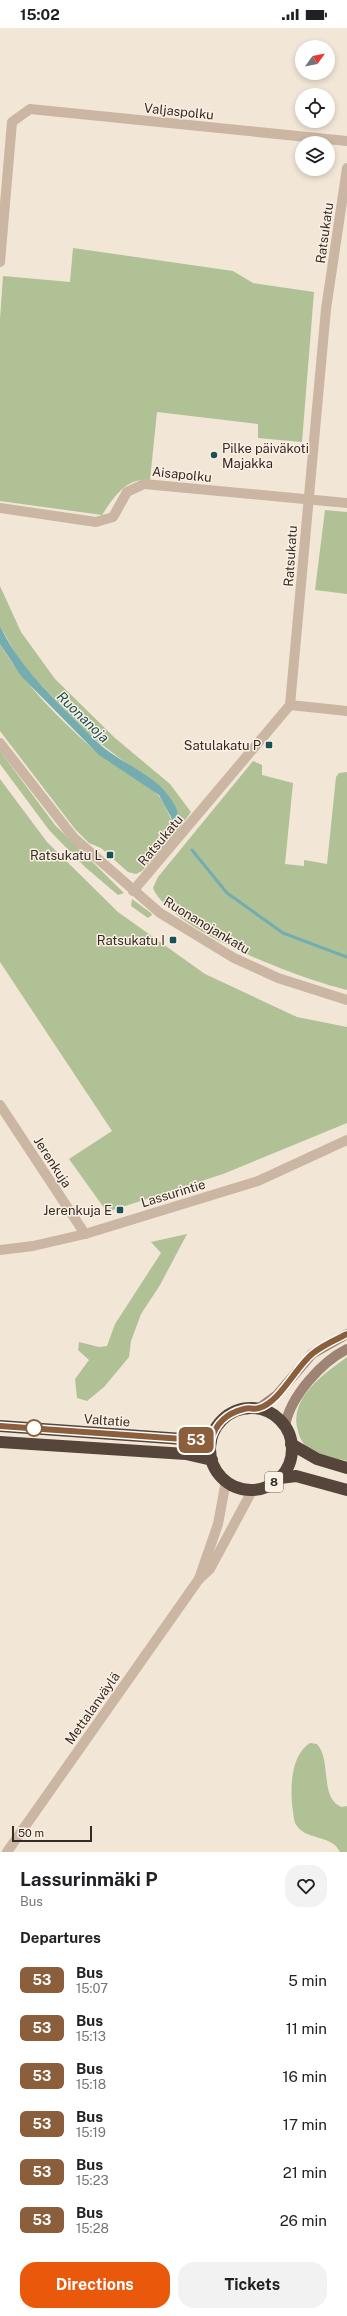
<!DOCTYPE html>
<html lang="en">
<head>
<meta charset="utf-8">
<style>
	:root { --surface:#fff; --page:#f2f2f2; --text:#202124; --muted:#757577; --accent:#ea580c }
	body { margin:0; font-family:"Public Sans",sans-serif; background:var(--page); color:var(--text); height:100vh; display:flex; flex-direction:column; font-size:15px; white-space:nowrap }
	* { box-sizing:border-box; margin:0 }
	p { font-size:13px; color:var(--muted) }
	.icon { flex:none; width:22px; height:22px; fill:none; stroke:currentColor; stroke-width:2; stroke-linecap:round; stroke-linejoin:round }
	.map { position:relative; height:1824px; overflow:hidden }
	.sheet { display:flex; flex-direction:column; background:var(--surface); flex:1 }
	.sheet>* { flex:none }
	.badge { padding:0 8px; border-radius:6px; font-size:14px; line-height:26px }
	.needle { width:26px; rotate:57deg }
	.fabs { position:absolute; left:295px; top:12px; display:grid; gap:8px }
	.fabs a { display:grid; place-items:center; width:40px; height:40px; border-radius:50%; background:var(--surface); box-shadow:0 2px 6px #0003; font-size:20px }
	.scale { position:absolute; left:12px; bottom:10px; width:80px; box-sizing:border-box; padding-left:4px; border:2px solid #352a25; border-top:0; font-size:11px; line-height:14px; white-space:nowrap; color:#352a25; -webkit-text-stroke:3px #faf0e3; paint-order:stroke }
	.map>.badge { position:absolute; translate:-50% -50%; box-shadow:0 0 0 2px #fff }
	h2 { padding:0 20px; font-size:15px; line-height:36px }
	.round { display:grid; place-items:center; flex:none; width:42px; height:42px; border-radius:16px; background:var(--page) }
	.summary { display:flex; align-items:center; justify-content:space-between; height:68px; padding:0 20px }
	h1 { font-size:19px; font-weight:700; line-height:30px }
	.cta { display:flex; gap:8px; margin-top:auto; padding:8px 20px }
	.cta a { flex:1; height:46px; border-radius:16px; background:var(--accent); color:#fff; font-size:16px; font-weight:700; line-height:46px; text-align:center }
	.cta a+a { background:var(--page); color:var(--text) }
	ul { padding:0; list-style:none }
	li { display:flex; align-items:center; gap:12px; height:48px; padding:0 20px }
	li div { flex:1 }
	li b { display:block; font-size:15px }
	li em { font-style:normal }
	li .badge { min-width:44px; font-weight:700; text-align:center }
	.status { display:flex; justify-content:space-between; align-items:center; height:28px; padding:0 20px; background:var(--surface); direction:ltr }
	.status svg { height:11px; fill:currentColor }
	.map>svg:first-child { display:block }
	.green { fill:#b1c196 }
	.water { fill:#74acb0 }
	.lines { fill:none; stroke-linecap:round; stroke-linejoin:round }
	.stream { stroke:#74acb0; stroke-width:3 }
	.street { stroke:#cab6a2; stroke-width:10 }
	.secondary { stroke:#9e8474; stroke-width:10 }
	.highway { stroke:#56453b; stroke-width:12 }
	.line-casing { stroke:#fff; stroke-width:9 }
	.line { stroke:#8b5e3c; stroke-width:6 }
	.poi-dot { fill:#195258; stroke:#faf0e3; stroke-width:1.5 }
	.stop-dot { fill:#fff; stroke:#8b5e3c; stroke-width:2 }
	.labels { text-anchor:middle; stroke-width:3; stroke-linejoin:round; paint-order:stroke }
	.shield { fill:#faf0e3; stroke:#70655e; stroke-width:1 }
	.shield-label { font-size:12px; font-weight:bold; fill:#352a25 }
	.street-label { font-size:13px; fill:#352a25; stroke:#faf0e3 }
	.poi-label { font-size:13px; fill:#352a25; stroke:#faf0e3; text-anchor:end }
	.water-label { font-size:14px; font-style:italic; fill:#195258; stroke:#faf0e3 }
</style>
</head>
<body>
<div class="status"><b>15:02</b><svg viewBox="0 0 49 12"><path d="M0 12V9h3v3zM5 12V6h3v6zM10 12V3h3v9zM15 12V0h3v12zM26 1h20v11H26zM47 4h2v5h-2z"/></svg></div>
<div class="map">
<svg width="347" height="1824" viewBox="0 0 347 1824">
	<rect width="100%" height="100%" fill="#f2e6d6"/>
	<!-- green -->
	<g class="green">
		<path d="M73,220L233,243L253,255L314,264L302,414L258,410V396L157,384L150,452C126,449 114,469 102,487L0,473V291L3,248L70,254Z"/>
		<polygon points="325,482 347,484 347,566 315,562"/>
		<path d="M0,558L21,604L55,651L115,710L170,756L191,784L173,809L142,843L136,846L128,844L101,820L89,815L75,801L0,703V616C21,653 65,697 98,725C116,741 142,749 158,767C164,774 167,783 171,791L178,786L166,765L89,707L22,637L0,598Z"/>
		<polygon points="0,723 55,797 124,865 118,867 85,839 49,802 0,736"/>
		<path d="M253,733L262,737V747L293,755L285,836L304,838V832L327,836L336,749L339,745L347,744V962C303,952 170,902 153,860L158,849Z"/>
		<polygon points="0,751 47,814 118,884 205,946 297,989 347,999 347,1095 223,1146 107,1184 69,1131 112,1103 0,934"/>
		<polygon points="132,871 151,885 152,887 148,890 131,878"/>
		<polygon points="187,1206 160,1257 141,1286 131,1313 129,1329 104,1359 87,1373 77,1370 75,1351 89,1332 78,1322 79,1314 99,1319 107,1318 115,1296 161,1225 151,1214"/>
		<path d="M347,1329V1433C335,1430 317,1427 307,1419C302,1415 299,1408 298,1403C288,1370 324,1346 347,1329Z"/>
		<path d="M310,1715L317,1716C332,1732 319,1771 342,1779L347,1778V1824H340C331,1805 305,1814 295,1795C290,1772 287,1730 310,1715Z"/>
	</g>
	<!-- water -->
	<path class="water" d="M0,598C18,635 39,655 67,684C79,696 91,709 104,720C122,734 143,743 160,758C167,765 181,782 178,792L173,793L159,767L99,727L21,648L0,616Z"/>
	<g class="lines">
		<!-- stream -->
		<polyline class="stream" points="192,822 227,865 283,905 347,929"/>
		<!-- street -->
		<g class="street">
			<polyline points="0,234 12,94 30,81 347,113"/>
			<polyline points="0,480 96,494 113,489 127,464 144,456 347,475"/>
			<polyline points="290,677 347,683"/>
			<polyline points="0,715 74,810 160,885 234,930 278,950 347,972"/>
			<polyline points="133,863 290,677 326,281 347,140"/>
			<polyline points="0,1077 85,1206"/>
			<polyline points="0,1222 33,1218 85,1206 258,1153 347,1112"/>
			<polyline points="199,1551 218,1496 226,1453"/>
			<polyline points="7,1824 199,1551 210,1541 253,1461"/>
		</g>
		<!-- secondary -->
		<g class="secondary">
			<polyline points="259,1380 277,1367 312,1326 347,1306"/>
			<path d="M285,1398C290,1369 321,1334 347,1321"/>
		</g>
		<!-- highway -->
		<g class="highway">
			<circle cx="251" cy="1421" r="41"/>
			<polyline points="0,1398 211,1413"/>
			<polyline points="0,1414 186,1426 212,1432"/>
			<polyline points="291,1416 317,1431 347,1440"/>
			<polyline points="280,1450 296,1448 347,1462"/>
		</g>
	</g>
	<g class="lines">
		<!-- line casing -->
		<g class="line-casing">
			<path id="line" d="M0,1398L211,1413C215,1396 227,1385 244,1381C249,1379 254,1382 259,1380C279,1375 296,1339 312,1326C323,1317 335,1312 347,1306"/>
		</g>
		<!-- line -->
		<use href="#line" class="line"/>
	</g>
	<!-- markers -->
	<g class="poi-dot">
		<circle cx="214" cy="427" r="4"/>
		<rect x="265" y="713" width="8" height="8" rx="2"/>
		<rect x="106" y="823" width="8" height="8" rx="2"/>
		<rect x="169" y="908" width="8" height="8" rx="2"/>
		<rect x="116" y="1178" width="8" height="8" rx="2"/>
	</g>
	<circle class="stop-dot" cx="34" cy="1400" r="8"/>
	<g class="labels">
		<!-- shield labels -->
		<rect class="shield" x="265" y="1444" width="18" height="20" rx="3"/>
		<g class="shield-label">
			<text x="274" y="1458">8</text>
		</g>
		<!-- street labels -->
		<g class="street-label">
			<text transform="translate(179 83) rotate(6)" y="5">Valjaspolku</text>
			<text transform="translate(324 205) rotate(-82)" y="5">Ratsukatu</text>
			<text transform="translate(182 446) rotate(6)" y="5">Aisapolku</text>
			<text transform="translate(290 528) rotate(-86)" y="5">Ratsukatu</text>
			<text transform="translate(160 812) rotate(-50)" y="5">Ratsukatu</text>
			<text transform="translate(207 897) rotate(31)" y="5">Ruonanojankatu</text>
			<text transform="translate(53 1134) rotate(57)" y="5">Jerenkuja</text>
			<text transform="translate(173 1165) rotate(-17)" y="5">Lassurintie</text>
			<text transform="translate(107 1392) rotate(4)" y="5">Valtatie</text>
			<text transform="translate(92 1680) rotate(-55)" y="5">Mettalanväylä</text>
		</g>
		<!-- poi labels -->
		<g class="poi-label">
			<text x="222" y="425" text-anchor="start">Pilke päiväkoti<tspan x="222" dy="15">Majakka</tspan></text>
			<text x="261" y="722">Satulakatu P</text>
			<text x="102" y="832">Ratsukatu L</text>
			<text x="165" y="917">Ratsukatu I</text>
			<text x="112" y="1187">Jerenkuja E</text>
		</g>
		<!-- water labels -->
		<g class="water-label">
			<text transform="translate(83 689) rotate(44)" y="5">Ruonanoja</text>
		</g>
	</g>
</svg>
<div class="fabs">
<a><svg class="needle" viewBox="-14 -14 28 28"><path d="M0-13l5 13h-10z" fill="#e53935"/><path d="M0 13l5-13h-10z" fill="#757577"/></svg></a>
<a><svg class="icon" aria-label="locate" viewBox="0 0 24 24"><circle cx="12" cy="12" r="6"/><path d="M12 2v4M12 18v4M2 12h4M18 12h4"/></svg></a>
<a><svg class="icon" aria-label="layers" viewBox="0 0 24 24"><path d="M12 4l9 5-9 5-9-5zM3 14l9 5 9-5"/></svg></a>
</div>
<div class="scale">50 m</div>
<b class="badge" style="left:196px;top:1412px;background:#8b5e3c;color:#fff">53</b>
</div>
<section class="sheet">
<div class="summary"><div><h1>Lassurinmäki P</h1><p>Bus</p></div><a class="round"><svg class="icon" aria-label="heart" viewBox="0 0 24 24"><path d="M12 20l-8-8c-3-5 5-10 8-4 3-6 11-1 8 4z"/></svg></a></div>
<h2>Departures</h2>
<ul>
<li><span class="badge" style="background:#8b5e3c;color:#fff">53</span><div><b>Bus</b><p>15:07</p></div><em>5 min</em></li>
<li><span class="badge" style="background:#8b5e3c;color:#fff">53</span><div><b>Bus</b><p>15:13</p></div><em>11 min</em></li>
<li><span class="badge" style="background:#8b5e3c;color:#fff">53</span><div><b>Bus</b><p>15:18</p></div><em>16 min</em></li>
<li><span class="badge" style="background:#8b5e3c;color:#fff">53</span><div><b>Bus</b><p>15:19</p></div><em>17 min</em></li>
<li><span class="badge" style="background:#8b5e3c;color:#fff">53</span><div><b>Bus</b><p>15:23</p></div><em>21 min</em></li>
<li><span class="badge" style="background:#8b5e3c;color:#fff">53</span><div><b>Bus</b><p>15:28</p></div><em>26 min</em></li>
</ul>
<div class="cta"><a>Directions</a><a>Tickets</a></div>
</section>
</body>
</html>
